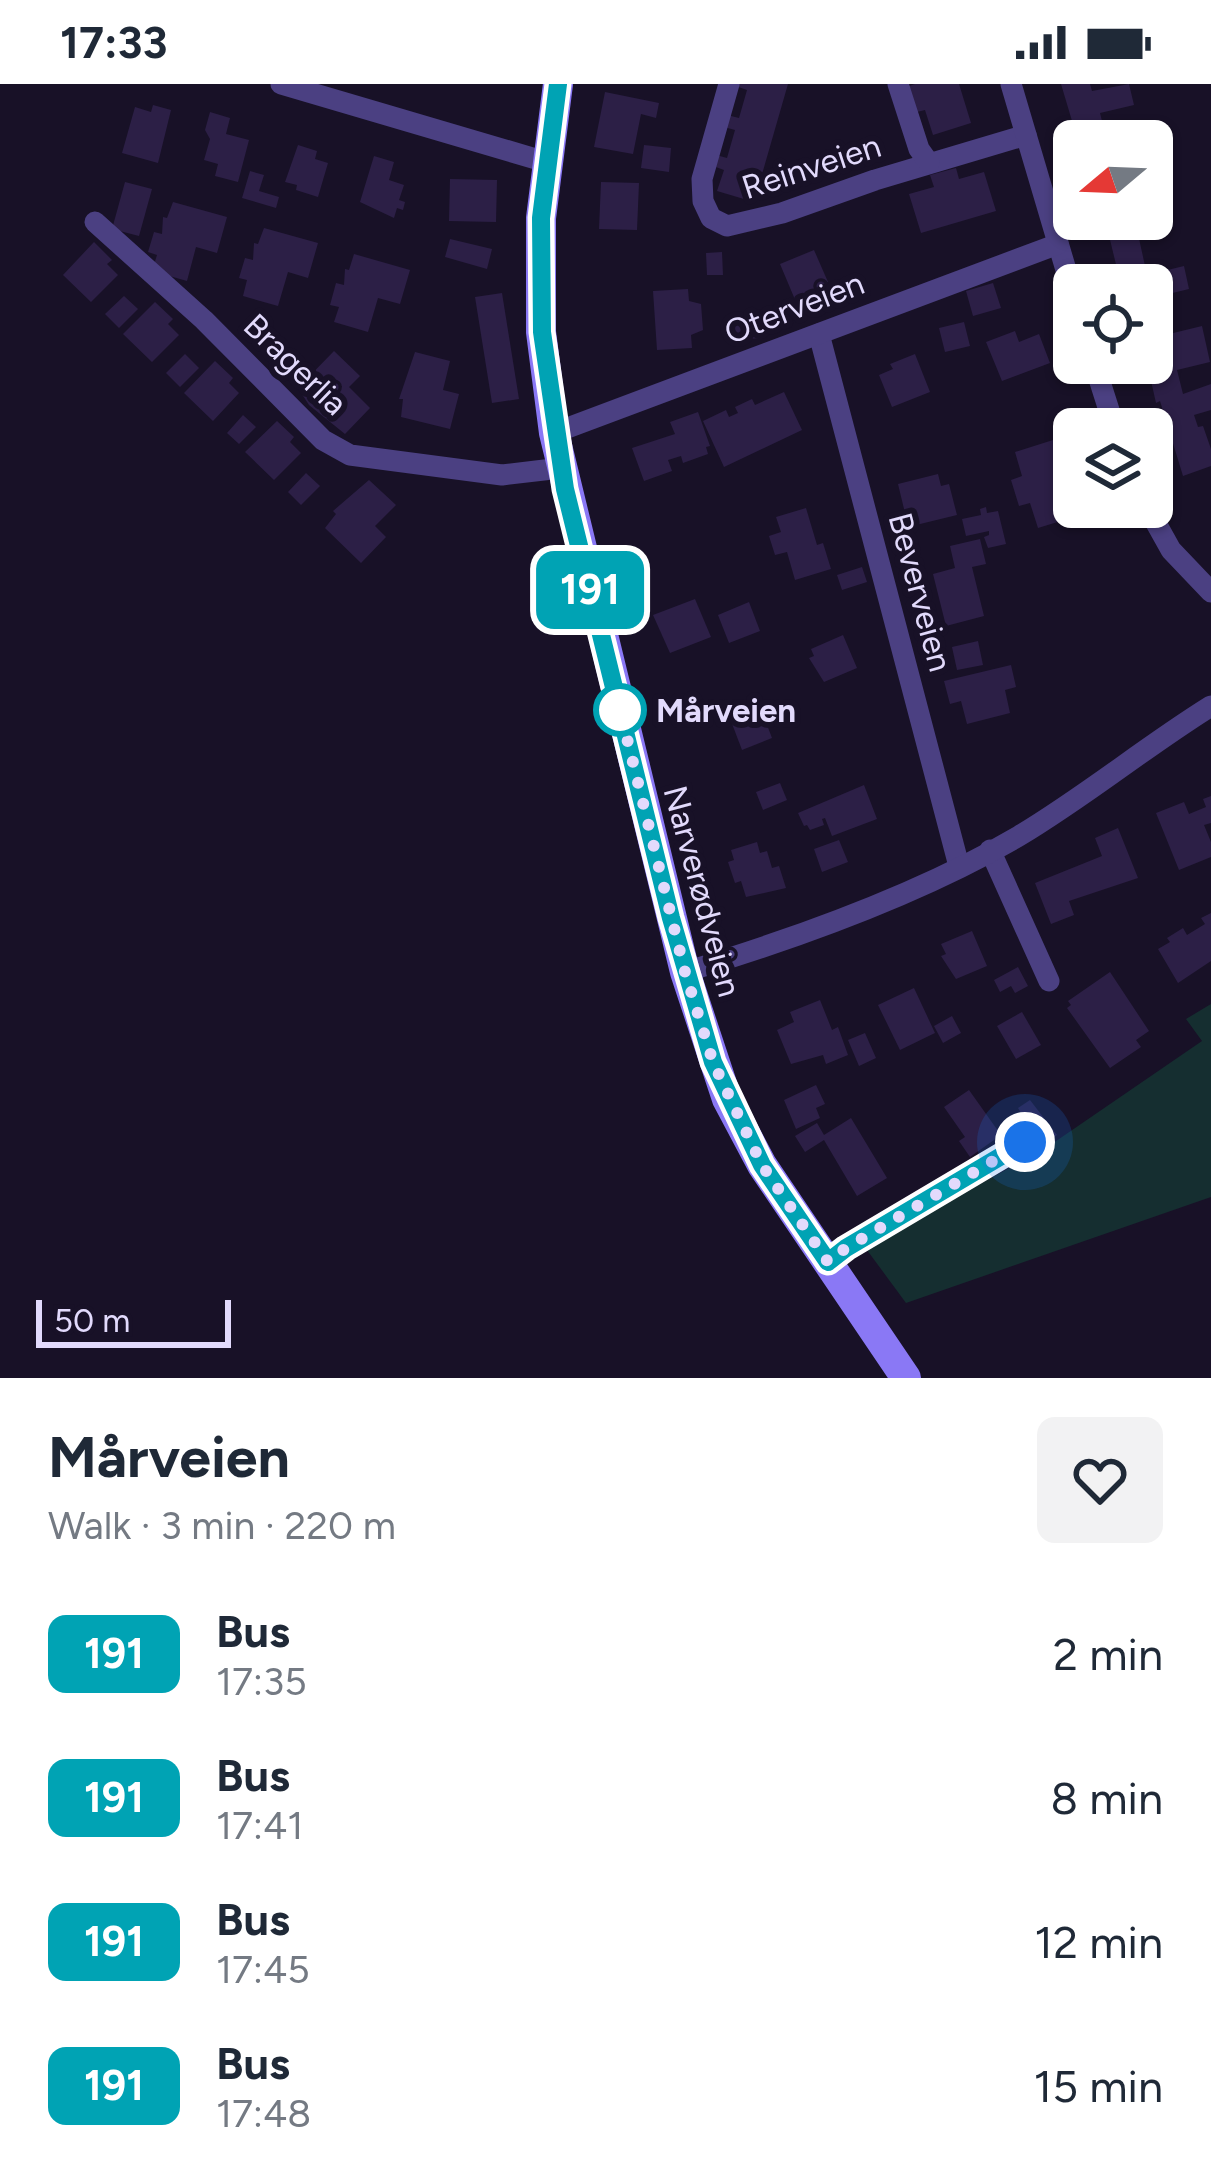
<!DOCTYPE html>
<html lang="en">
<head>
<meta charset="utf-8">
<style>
	:root { --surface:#fff; --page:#f2f2f3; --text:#1f2937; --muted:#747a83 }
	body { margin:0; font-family:Figtree,sans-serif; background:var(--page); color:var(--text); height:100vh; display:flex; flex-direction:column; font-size:45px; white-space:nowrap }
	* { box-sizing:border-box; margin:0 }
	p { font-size:39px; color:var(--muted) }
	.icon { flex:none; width:66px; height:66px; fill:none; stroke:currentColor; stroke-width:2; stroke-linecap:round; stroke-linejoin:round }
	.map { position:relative; height:1294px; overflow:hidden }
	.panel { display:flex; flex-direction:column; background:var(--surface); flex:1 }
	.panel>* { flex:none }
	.badge { padding:0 24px; border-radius:18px; font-size:42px; line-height:78px }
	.needle { width:78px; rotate:251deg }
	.tools { position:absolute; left:1053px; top:36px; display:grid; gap:24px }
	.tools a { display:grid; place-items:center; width:120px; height:120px; border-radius:18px; background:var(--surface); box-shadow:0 3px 9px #0004; font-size:60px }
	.scale { position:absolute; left:36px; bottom:30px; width:195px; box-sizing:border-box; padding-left:12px; border:6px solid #e2dafc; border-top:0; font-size:33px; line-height:42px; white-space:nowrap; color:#e2dafc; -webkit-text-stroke:9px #181127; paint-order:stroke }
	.you { position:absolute; width:60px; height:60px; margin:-30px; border:9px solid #fff; border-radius:50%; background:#1a73e8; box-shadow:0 0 0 18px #1a73e833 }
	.map>.badge { position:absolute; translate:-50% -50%; box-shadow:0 0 0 6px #fff }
	.round { display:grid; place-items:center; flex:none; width:126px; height:126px; border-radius:18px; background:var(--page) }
	.headline { display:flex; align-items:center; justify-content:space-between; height:204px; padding:0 48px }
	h1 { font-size:57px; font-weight:700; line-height:90px }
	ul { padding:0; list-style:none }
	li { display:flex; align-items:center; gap:36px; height:144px; padding:0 48px }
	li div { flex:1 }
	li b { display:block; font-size:45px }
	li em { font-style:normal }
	li .badge { min-width:132px; font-weight:700; text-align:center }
	.status { display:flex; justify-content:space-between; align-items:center; height:84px; padding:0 60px; background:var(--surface); direction:ltr }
	.status svg { height:33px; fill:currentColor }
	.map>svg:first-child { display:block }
	.green { fill:#152e30 }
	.building { fill:#2c1f46 }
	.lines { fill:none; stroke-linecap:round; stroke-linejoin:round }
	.street { stroke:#4b4082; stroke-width:21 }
	.secondary { stroke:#8a78f5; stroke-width:30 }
	.line-casing { stroke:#fff; stroke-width:27 }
	.line { stroke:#00a3b4; stroke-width:18 }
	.walk { stroke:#e2dafc; stroke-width:12; stroke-dasharray:0 21.6 }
	.stop-dot { fill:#fff; stroke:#00a3b4; stroke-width:6 }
	.labels { text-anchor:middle; stroke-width:12; stroke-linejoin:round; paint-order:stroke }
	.street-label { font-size:33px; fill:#e2dafc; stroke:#181127 }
	.stop-label { font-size:33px; font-weight:bold; fill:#e2dafc; stroke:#181127; text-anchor:start }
</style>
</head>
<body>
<div class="status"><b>17:33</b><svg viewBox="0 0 49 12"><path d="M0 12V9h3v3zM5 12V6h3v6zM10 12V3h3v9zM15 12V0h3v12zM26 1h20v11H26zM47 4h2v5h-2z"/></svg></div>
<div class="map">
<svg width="1211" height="1294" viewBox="0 0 1211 1294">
	<rect width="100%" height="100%" fill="#181127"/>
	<!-- green -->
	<polygon class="green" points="1211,920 1211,1113 906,1219 864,1162 1043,1066 1202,957 1186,935"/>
	<!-- building -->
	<g class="building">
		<polygon points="730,0 788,0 754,118 717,107 724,86 713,82 716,71 727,74 735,46 724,43 727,31 739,34 747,6"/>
		<polygon points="915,0 959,0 971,39 933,51 925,26 913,29 906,3"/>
		<polygon points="1061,0 1090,0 1092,7 1129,0 1134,21 1100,29 1107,57 1078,57"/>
		<polygon points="605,8 659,19 656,34 641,30 633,70 594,63"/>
		<polygon points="153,21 171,26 158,79 122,69 135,23 151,28"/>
		<polygon points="210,28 230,34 226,50 249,56 238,98 215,92 218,80 204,76 210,55 205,46"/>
		<polygon points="298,61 317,67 315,75 328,79 318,113 296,106 297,101 285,98"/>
		<polygon points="644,61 671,64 669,88 641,84"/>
		<polygon points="374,72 394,78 389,96 404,101 399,116 405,118 403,126 397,124 394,134 360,118"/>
		<polygon points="956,84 959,95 984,88 996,127 921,149 909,110 934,103 930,91"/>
		<polygon points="250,87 264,91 259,107 279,113 276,124 242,114"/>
		<polygon points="450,95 497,96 496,138 449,137"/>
		<polygon points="125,98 152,105 139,152 112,145"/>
		<polygon points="601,98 639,99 637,146 599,145"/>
		<polygon points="173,118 227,133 217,169 196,163 187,197 152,187 157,171 148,168 154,148 162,150 163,133 167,134"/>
		<polygon points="1165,120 1170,143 1138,150 1147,191 1184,182 1189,205 1156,213 1165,251 1202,242 1210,278 1177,286 1183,310 1211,300 1211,326 1194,331 1198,343 1203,342 1211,365 1211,382 1183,392 1160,317 1156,319 1147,279 1152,279 1152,201 1125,201 1124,196 1120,197 1105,135 1152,135 1152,123"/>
		<polygon points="264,144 318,159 308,194 288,188 278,222 243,212 247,196 239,194 245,174 253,176 254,159 258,160"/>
		<polygon points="450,155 492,165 487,185 445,173"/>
		<polygon points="94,158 112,176 107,180 118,191 91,218 63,191"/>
		<polygon points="814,166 828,198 818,202 820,208 796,218 780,180"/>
		<polygon points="722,168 723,191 707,191 706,169"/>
		<polygon points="354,170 410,186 400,220 378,214 368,248 334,238 339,223 330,221 336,199 344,201 345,185 349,186"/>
		<polygon points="993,199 1001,224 973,232 966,207"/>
		<polygon points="688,205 689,217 701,220 703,246 691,251 692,264 657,266 653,207"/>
		<polygon points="502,209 519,315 492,319 475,213"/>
		<polygon points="124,212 138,225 119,244 105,230"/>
		<polygon points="155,218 173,235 168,240 179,251 152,278 123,250"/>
		<polygon points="760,228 761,254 733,256 732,230"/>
		<polygon points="964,238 970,262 945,268 939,244"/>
		<polygon points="1015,247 1019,258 1039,250 1050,279 1002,297 986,258"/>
		<polygon points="334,267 360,292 349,303 370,324 345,350 309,321 298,304"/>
		<polygon points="415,268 450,277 443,306 459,310 450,345 401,333 403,315 399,315"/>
		<polygon points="185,270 199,284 180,303 166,289"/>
		<polygon points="915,270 930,308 892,323 879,291 893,285 890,280"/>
		<polygon points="215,277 233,294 229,299 239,309 213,337 184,309"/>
		<polygon points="784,308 802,346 724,383 703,337 726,326 729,333 738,329 735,323 752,315 755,321"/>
		<polygon points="698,328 710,362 706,363 708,370 683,379 681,372 668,376 672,387 644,397 632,364 675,350 670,338"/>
		<polygon points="243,331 256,343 239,360 227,349"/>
		<polygon points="277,337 294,353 290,358 301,369 274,396 245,368"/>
		<polygon points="1053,356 1077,432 1038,444 1030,419 1019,422 1011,396 1022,392 1015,368"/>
		<polygon points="306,389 320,402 301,421 288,408"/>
		<polygon points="938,390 941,402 949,400 957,431 916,441 912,428 905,429 898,400"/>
		<polygon points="369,396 396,421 375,442 386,453 361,479 325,444 336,430 333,427"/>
		<polygon points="986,423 987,429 998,427 1006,460 988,464 984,453 989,451 989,447 966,452 962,435 981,431 980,425"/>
		<polygon points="806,424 817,461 823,459 831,485 795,496 787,468 775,471 769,452 781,448 776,433"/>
		<polygon points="980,455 986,480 972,483 984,532 946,542 933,490 955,484 950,462"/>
		<polygon points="862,483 867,498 842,506 837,491"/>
		<polygon points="695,515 711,553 670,569 653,531"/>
		<polygon points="749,518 760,547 729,559 718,531"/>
		<polygon points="843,551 857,584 824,598 809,574 814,572 811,565"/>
		<polygon points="978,557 983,581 957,586 952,563"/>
		<polygon points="1011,581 1016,603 1005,606 1010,629 967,640 961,617 950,620 944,597"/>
		<polygon points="761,625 772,654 742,666 731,637"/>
		<polygon points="780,699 787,716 763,726 756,708"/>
		<polygon points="864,701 877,735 832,752 825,734 822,735 824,741 810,746 807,741 804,742 798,729"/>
		<polygon points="1211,712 1211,739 1204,741 1211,758 1211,773 1179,786 1156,729 1184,718 1189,730 1206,723 1203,715"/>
		<polygon points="1118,744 1138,794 1069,817 1074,831 1051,840 1035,799 1102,772 1095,754"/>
		<polygon points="839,756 848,778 822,788 814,765"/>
		<polygon points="757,758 760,769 767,767 772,784 779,782 786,804 746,813 741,797 735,799 728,778 734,776 731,766"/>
		<polygon points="1211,829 1211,877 1178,899 1158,865 1170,858 1167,854 1183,844 1187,851 1205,840 1201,834"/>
		<polygon points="972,847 987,882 956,895 941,872 946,870 941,860"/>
		<polygon points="1018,883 1028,902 1015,909 1011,902 1000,908 994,896"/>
		<polygon points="1110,888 1149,947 1136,956 1141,963 1110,984 1067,924 1071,921 1068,917"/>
		<polygon points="914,904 935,949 900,966 878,921"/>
		<polygon points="820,916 832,946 838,943 848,971 826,980 823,971 791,980 777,946 794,938 790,928"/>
		<polygon points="1022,928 1041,961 1016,975 997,942"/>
		<polygon points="952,932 961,949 943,959 934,942"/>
		<polygon points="865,949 876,974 859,982 848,956"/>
		<polygon points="816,1001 825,1020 816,1024 820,1034 796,1045 784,1016"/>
		<polygon points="969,1006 1001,1051 970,1073 959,1057 965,1053 944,1023"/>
		<polygon points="1030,1016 1057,1051 1036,1064 1025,1045 1029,1042 1018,1024"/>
		<polygon points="851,1034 887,1094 857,1112 824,1056 805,1068 795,1052 817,1039 824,1051"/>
	</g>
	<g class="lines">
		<!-- street -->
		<g class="street">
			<polyline points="281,0 546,78"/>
			<polyline points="729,0 702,95 703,117 711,134 727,142 782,129 875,96 1026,51"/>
			<polyline points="898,0 919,65 929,79"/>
			<polyline points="1011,0 1074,213"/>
			<polyline points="95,138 204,236 323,356 350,371 502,391 561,384"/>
			<polyline points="819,250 959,782"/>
			<polyline points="1094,279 1115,345"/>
			<polyline points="554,349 1058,160"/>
			<polyline points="1147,423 1171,466 1211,508"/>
			<polyline points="990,766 1049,897"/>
			<path d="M685,888C794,855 922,809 1019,752C1086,712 1145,663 1211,622"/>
			<polyline points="828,1178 846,1164 1025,1058"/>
		</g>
		<!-- secondary -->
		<polyline class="secondary" points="558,0 541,134 541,248 554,349 685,888 727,1015 762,1081 906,1294"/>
	</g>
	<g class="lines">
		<!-- line casing -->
		<g class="line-casing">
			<polyline id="line" points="558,0 541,134 542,248 565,405 671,834 713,978 762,1081 828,1178 846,1164 1025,1058"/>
		</g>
		<!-- line -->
		<use href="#line" class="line"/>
		<!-- walk -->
		<polyline class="walk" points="620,626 616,610 685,888 713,978 762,1081 828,1178 846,1164 1025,1058"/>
	</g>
	<!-- markers -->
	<circle class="stop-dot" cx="620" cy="626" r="24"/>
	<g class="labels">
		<!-- street labels -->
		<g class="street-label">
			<text transform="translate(811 82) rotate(-18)" y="12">Reinveien</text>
			<text transform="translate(794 223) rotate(-21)" y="12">Oterveien</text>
			<text transform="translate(296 280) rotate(44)" y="12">Bragerlia</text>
			<text transform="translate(921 508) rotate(75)" y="12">Beverveien</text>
			<text transform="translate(703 807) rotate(75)" y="12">Narverødveien</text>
		</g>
		<!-- stop labels -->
		<g class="stop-label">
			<text x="656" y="638">Mårveien</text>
		</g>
	</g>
</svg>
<div class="tools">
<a><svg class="needle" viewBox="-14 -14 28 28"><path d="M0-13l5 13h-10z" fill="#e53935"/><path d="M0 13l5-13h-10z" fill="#747a83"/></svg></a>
<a><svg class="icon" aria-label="locate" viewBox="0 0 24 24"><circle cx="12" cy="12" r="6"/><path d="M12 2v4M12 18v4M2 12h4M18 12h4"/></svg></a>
<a><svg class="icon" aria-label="layers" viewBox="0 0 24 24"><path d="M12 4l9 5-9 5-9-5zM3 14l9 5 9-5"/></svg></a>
</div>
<div class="scale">50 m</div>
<div class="you" style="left:1025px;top:1058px"></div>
<b class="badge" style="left:590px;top:506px;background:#00a3b4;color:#fff">191</b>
</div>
<section class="panel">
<div class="headline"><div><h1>Mårveien</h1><p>Walk · 3 min · 220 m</p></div><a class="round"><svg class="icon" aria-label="heart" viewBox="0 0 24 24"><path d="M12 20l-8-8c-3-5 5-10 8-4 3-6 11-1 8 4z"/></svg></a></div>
<ul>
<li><span class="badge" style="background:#00a3b4;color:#fff">191</span><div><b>Bus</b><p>17:35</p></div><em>2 min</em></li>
<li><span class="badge" style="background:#00a3b4;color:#fff">191</span><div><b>Bus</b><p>17:41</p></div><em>8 min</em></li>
<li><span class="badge" style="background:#00a3b4;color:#fff">191</span><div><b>Bus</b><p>17:45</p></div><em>12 min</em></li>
<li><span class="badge" style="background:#00a3b4;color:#fff">191</span><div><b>Bus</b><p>17:48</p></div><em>15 min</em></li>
</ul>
</section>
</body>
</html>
